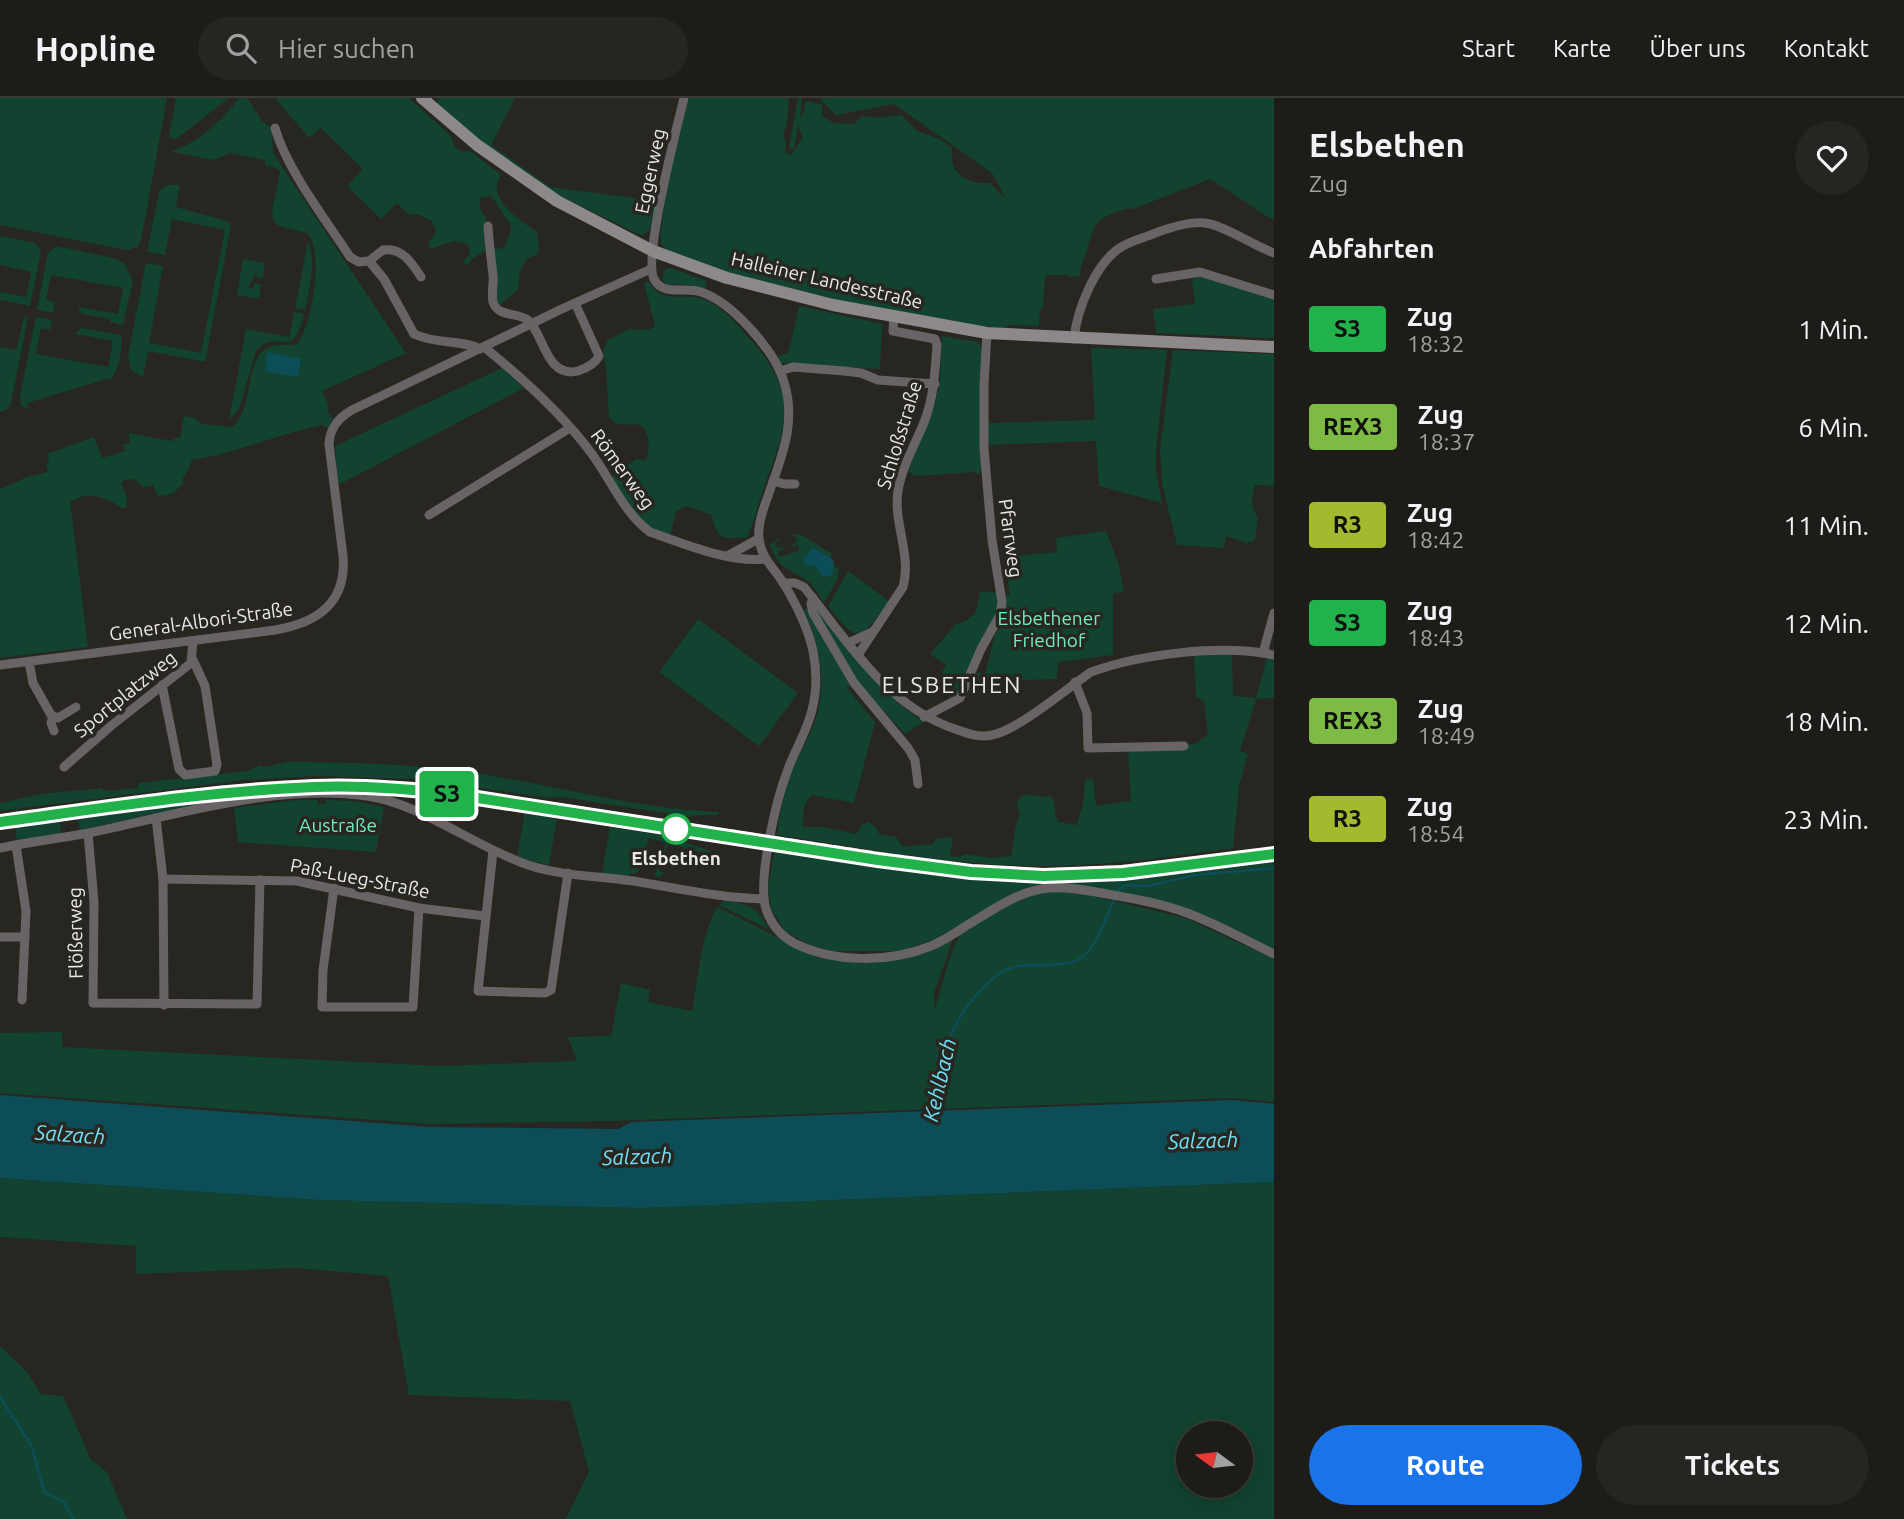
<!DOCTYPE html>
<html lang="de">
<head>
<meta charset="utf-8">
<style>
	:root { --surface:#1e1c18; --page:#262521; --text:#f1f3f6; --muted:#a1a1a2; --line:#3c3a37; --accent:#1a73e8 }
	body { margin:0; font-family:Ubuntu,sans-serif; background:var(--page); color:var(--text); height:100vh; display:flex; flex-direction:column; font-size:26px; white-space:nowrap }
	* { box-sizing:border-box; margin:0 }
	p { font-size:23px; color:var(--muted) }
	.icon { flex:none; width:38px; height:38px; fill:none; stroke:currentColor; stroke-width:2; stroke-linecap:round; stroke-linejoin:round }
	.map { position:relative; flex:1; overflow:hidden }
	.panel { display:flex; flex-direction:column; background:var(--surface); width:630px }
	.panel>* { flex:none }
	.badge { padding:0 14px; border-radius:5px; font-size:24px; line-height:46px }
	.needle { width:46px; rotate:285deg }
	.controls { position:absolute; left:1176px; top:1323px; display:grid; gap:14px }
	.controls a { display:grid; place-items:center; width:77px; height:77px; border-radius:50%; background:var(--surface); box-shadow:0 4px 18px #0003,0 0 0 2px var(--line); font-size:35px }
	.map>.badge { position:absolute; translate:-50% -50%; box-shadow:0 0 0 4px #fff }
	h2 { padding:0 35px; font-size:26px; line-height:63px }
	.round { display:grid; place-items:center; flex:none; width:74px; height:74px; border-radius:37px; background:var(--page) }
	.overview { display:flex; align-items:center; justify-content:space-between; height:119px; padding:0 35px }
	h1 { font-size:33px; font-weight:700; line-height:52px }
	.cta { display:flex; gap:14px; margin-top:auto; padding:14px 35px }
	.cta a { flex:1; height:80px; border-radius:42px; background:var(--accent); color:#fff; font-size:28px; font-weight:700; line-height:80px; text-align:center }
	.cta a+a { background:var(--page); color:var(--text) }
	ul { padding:0; list-style:none }
	li { display:flex; align-items:center; gap:21px; height:98px; padding:0 35px }
	li div { flex:1 }
	li b { display:block; font-size:26px }
	li em { font-style:normal }
	li .badge { min-width:77px; font-weight:700; text-align:center }
	header { display:flex; align-items:center; gap:42px; box-sizing:border-box; height:98px; padding:0 35px; background:var(--surface); border-bottom:2px solid var(--line) }
	header strong { font-size:33px }
	nav { display:flex; gap:38px; margin-inline-start:auto; font-size:24px }
	.search { width:490px; height:63px; background:var(--page); display:flex; align-items:center; gap:18px; box-sizing:border-box; padding:0 24px; border-radius:38px; color:var(--muted); font-size:26px }
	main { display:flex; flex:1; min-height:0 }
	.map>svg:first-child { display:block }
	.green { fill:#114330; fill-rule:evenodd }
	.water { fill:#0c4d58 }
	.lines { fill:none; stroke-linecap:round; stroke-linejoin:round }
	.stream { stroke:#0c4d58; stroke-width:2.5 }
	.minor { stroke:#686465; stroke-width:9 }
	.secondary { stroke:#8d8889; stroke-width:12 }
	.rail { stroke:#8f8d88; stroke-width:2.5; stroke-dasharray:10 5; stroke-linecap:butt }
	.line-casing { stroke:#fff; stroke-width:16 }
	.line { stroke:#22b24c; stroke-width:10 }
	.stop-dot { fill:#fff; stroke:#22b24c; stroke-width:3.5 }
	.labels { text-anchor:middle; stroke-width:7; stroke-linejoin:round; paint-order:stroke }
	.street-label { font-size:19px; fill:#ebe9e5; stroke:#282620 }
	.park-label { font-size:19px; fill:#70eebc; stroke:#282620 }
	.stop-label { font-size:19px; font-weight:bold; fill:#ebe9e5; stroke:#282620 }
	.water-label { font-size:21px; font-style:italic; fill:#6fe1f7; stroke:#282620 }
	.quarter-label { font-size:23px; letter-spacing:2px; fill:#ebe9e5; stroke:#282620 }
</style>
</head>
<body>
<header>
<strong>Hopline</strong>
<div class="search"><svg class="icon" aria-label="search" viewBox="0 0 24 24"><circle cx="10" cy="10" r="6"/><path d="M15 15l6 6"/></svg>Hier suchen</div>
<nav><a>Start</a><a>Karte</a><a>Über uns</a><a>Kontakt</a></nav>
</header>
<main>
<div class="map">
<svg width="1274" height="1421" viewBox="0 0 1274 1421">
	<rect width="100%" height="100%" fill="#282620"/>
	<!-- green -->
	<g class="green">
		<polygon points="0,0 167,0 141,143 137,149 127,152 0,127"/>
		<polygon points="176,0 229,0 176,41 170,40 169,38"/>
		<path d="M239,0H247L262,23L272,31L273,55L406,255L322,293L329,308L328,314L333,321L328,330L322,327C278,336 236,355 192,362L188,373L183,379V386L172,396L158,398L153,387L143,389L134,381L124,382L121,386C125,394 130,401 125,410H121C112,402 93,395 81,399C77,400 74,403 70,403L88,549L0,560V391L27,379L48,374L46,367L49,365L47,356L94,339L102,360L125,353L123,346L130,345L129,335L172,343L174,340H180L184,318L195,320L201,326L232,329C255,311 243,260 269,249C278,245 288,249 297,246C312,229 325,151 307,135L279,128L274,124L272,112L280,74L276,70L265,67V62L230,55L214,62L173,54V52C195,48 226,18 239,0Z"/>
		<path d="M275,0H409L451,38L454,48L463,55L469,52L501,77C485,101 520,122 537,134L539,152L536,157L526,161L520,173L518,191L499,208L495,202L492,151L504,150L511,133L510,125C502,117 499,107 491,98L480,100V111L486,120L484,137L485,153L473,160L467,167L463,165L470,155L468,146L454,143L430,151L428,146L436,134L432,123L418,116L409,117L397,105L381,121L347,88L363,71L321,30L309,40Z"/>
		<polygon points="439,0 515,0 491,47 550,89 657,103 649,133 642,137 636,135 552,94 489,50 436,6"/>
		<path d="M689,0H789L787,26L783,37L786,45L785,54L791,57L803,39L798,27L794,51L789,50L798,0H802L800,19L804,14L805,4L809,3L822,7V18L834,25L854,26L862,18L879,20L901,17L917,33L940,41L952,50C949,76 966,86 990,85L1006,101L992,75L894,6L836,17L819,0H1274V120L1271,121L1210,81L1133,111C1123,110 1121,113 1112,116C1093,123 1093,133 1087,151C1084,161 1080,167 1080,178L1068,179V175L1064,177H1045L1043,209L1040,211L1039,228L1009,227L1005,230L971,227L851,206L724,175L667,153L662,147L660,138L669,76Z"/>
		<polygon points="167,87 180,87 176,109 227,123 231,128 205,264 148,253 143,279 131,272 128,257 146,165 163,168 149,245 201,255 225,132 172,121 165,157 147,154 159,93"/>
		<polygon points="0,138 35,145 41,153 30,208 0,202 0,194 26,199 31,174 0,167"/>
		<path d="M308,143C317,161 309,192 305,212L295,210Z"/>
		<polygon points="57,148 117,161 124,165 133,183 123,227 110,224 110,221 83,216 79,212 79,209 118,216 123,190 51,177 46,202 55,204 53,215 37,212 48,155"/>
		<polygon points="243,161 265,165 263,180 256,179 257,173 248,190 253,191 255,185 261,186 259,201 237,197"/>
		<polygon points="671,170 707,183 705,191 681,186 667,187 662,182 665,171"/>
		<polygon points="1197,176 1274,199 1274,240 1156,235 1153,211 1195,206 1192,183"/>
		<path d="M644,184H649C662,208 686,193 706,202C724,210 737,227 750,241C813,309 773,348 755,419C753,426 749,432 748,439C725,442 716,442 712,417L687,408L676,413L670,438L649,430L638,419L610,380L636,361L645,363C649,355 649,350 648,341C643,313 622,337 609,319L606,270L603,253L608,242L629,231L647,232L655,229Z"/>
		<polygon points="799,208 882,226 880,271 781,265 778,258 786,256 789,252"/>
		<path d="M294,214L304,216C292,267 279,227 256,253L239,311L229,322L246,231L289,239Z"/>
		<polygon points="24,219 28,219 11,305 8,311 0,314 0,249 16,252"/>
		<path d="M36,219L52,222L50,232L41,230L36,256L108,269L113,243L75,236L82,230L121,237C123,251 119,273 109,283L107,281L27,305L29,312L21,307L20,298Z"/>
		<polygon points="942,238 978,244 982,250 982,372 977,377 976,374 915,378 908,373 935,306 940,281"/>
		<polygon points="1091,250 1167,252 1156,350 1156,374 1162,405 1099,388 1096,343 987,347 987,325 1095,322"/>
		<polygon points="1173,252 1274,256 1274,388 1255,387 1252,401 1253,411 1258,419 1255,442 1247,445 1226,438 1224,450 1177,447 1162,385 1160,352"/>
		<polygon points="502,270 524,290 342,385 338,384 335,348"/>
		<polygon points="1106,433 1119,467 1124,494 1113,495 1113,557 1058,564 1057,581 987,583 967,593 974,574 985,576 995,536 1002,525 1005,497 1010,496 1004,459 1057,454 1056,440"/>
		<path d="M796,436L804,438L832,456L831,459L835,469L839,470L837,482L824,505C819,497 814,487 806,482C785,468 781,472 769,446L781,440V442L775,444L777,450L783,449L784,451L778,453L779,459L799,453L798,447L792,448V446L797,444L796,438H789Z"/>
		<path d="M848,473L889,503C861,541 859,549 828,508Z"/>
		<polygon points="980,493 996,495 999,497 996,520 961,591 952,600 933,590 946,567 930,556 956,526 966,523 976,514"/>
		<path d="M808,509L852,585L847,590L875,624L854,705L812,697L804,707L803,729H823L856,736L863,726L868,724L876,729L879,736L896,739L903,749L932,746L936,741L953,739L950,758L959,759L965,756L992,760L1011,758C1014,743 1014,729 1020,716C1015,706 1016,703 1025,696L1043,699L1051,698C1057,707 1053,716 1059,724L1077,727L1083,705L1085,682L1093,681L1096,708L1131,703L1128,651L1195,646L1208,636L1204,604L1196,599L1194,557L1232,555L1233,598L1256,600L1267,559L1274,561V600L1256,601L1240,653L1248,656L1239,688L1233,750C1170,759 1106,768 1042,768C953,768 865,750 777,737C780,716 783,695 791,675C798,658 807,643 814,626C828,588 820,547 804,512Z"/>
		<path d="M815,509C848,551 879,593 923,624L905,636L855,582L841,561Z"/>
		<polygon points="698,521 798,595 759,648 659,574"/>
		<path d="M286,664C353,664 421,666 488,677C565,690 641,711 719,714L718,717H697L690,719L561,699L548,700L420,681L315,678L244,682L0,713V705L41,696L103,690V693L138,690L139,685L248,673L260,667L265,669Z"/>
		<polygon points="295,702 317,702 318,706 325,706 326,702 355,703 384,709 376,754 238,744 234,710"/>
		<polygon points="195,705 198,706 80,732 78,721"/>
		<polygon points="525,713 557,721 549,767 517,759"/>
		<polygon points="60,723 61,736 17,743 15,728"/>
		<polygon points="610,729 661,737 724,757 713,758 668,745 659,773 664,775 659,780 655,777 666,745 649,740 639,772 634,776 630,775 629,780 602,775"/>
		<path d="M775,750C878,769 982,785 1088,782C1150,780 1212,769 1274,761V851L1225,827L1078,787L1006,800L936,841L899,853H832L808,846L785,833L771,811L768,790Z"/>
		<path d="M1046,793L1076,794L1185,820L1274,861V1004L1233,1000L612,1023L431,1026L0,995V935L62,934V949L441,968L577,963L568,939L611,938L621,885L650,892L648,904L692,913C698,882 701,836 717,809L819,860L859,863L899,862L930,853L953,841L934,895V914C942,889 947,861 960,837C968,823 1029,797 1046,793Z"/>
		<path d="M725,802C751,807 757,809 770,832L719,807Z"/>
		<path d="M0,1080L320,1102L640,1110L1274,1084V1421H566L589,1373L570,1303L409,1297L388,1178L296,1170L136,1176V1148L0,1139ZM1188,1335H1241V1388H1188Z"/>
		<polygon points="0,1248 27,1274 41,1296 63,1298 91,1362 107,1374 127,1421 0,1421"/>
	</g>
	<!-- water -->
	<g class="water">
		<polygon points="268,254 301,261 298,279 265,273"/>
		<polygon points="812,450 830,459 834,464 832,477 822,479 816,469 804,466 804,458 807,458"/>
		<polygon points="0,997 432,1029 618,1031 631,1024 1233,1002 1274,1006 1274,1084 640,1110 320,1102 0,1080"/>
	</g>
	<g class="lines">
		<!-- stream -->
		<g class="stream">
			<polyline points="1117,794 1125,787 1147,788 1196,777 1274,770"/>
			<path d="M932,1016C944,966 942,934 979,894C989,883 1003,870 1018,868C1035,865 1068,870 1081,860C1098,848 1106,818 1115,800"/>
			<polyline points="0,1299 32,1349 44,1394 64,1404 73,1421"/>
		</g>
		<!-- minor -->
		<g class="minor">
			<path d="M684,0C677,29 643,159 654,181C663,199 685,188 701,194C732,204 775,253 784,284C797,325 781,360 768,398C763,411 757,428 759,441C761,460 775,471 784,486C796,506 808,530 813,553C817,573 817,593 812,612C807,634 794,653 787,674C776,703 757,783 766,811C771,826 781,838 794,845C834,865 889,865 931,848C944,843 957,834 969,826C993,812 1020,792 1049,790C1069,788 1089,793 1108,796C1134,801 1161,805 1187,815C1217,826 1245,842 1274,856"/>
			<path d="M275,30C287,72 326,122 350,159L359,164L369,163L384,181L414,236C438,247 461,241 480,251"/>
			<path d="M488,128C489,145 491,160 493,177C494,185 491,196 493,204C498,220 520,214 529,223C544,238 547,281 578,273C587,270 595,266 599,258L575,205"/>
			<path d="M369,163L383,152C402,149 412,165 421,179"/>
			<polyline points="1156,181 1200,174 1274,197"/>
			<path d="M1074,241C1077,211 1096,163 1123,148C1133,142 1147,139 1158,134C1172,129 1191,123 1205,125C1224,127 1254,148 1274,155"/>
			<path d="M484,249C521,279 564,318 592,356C611,382 624,415 650,434C684,446 729,465 765,461"/>
			<polyline points="780,273 793,269 844,273 861,275 878,282 935,286"/>
			<polyline points="773,383 784,386 795,386"/>
			<polyline points="429,417 570,330"/>
			<polyline points="729,457 758,441"/>
			<path d="M783,485H795L804,489C848,543 886,608 955,631C969,636 982,641 996,636C1023,628 1066,591 1091,574C1141,556 1221,546 1274,557"/>
			<polyline points="813,500 811,506 813,515 854,585 908,650 915,662 918,686"/>
			<polyline points="848,545 872,534"/>
			<polyline points="1263,555 1274,515"/>
			<path d="M858,557L903,489C912,457 893,425 898,393C902,368 916,345 925,322C934,297 935,273 937,247L935,241L893,233L894,218"/>
			<polyline points="29,564 33,585 51,617 58,620 76,609"/>
			<path d="M0,567L275,532C317,525 347,505 343,458L329,346C330,330 338,320 352,312L566,209L651,171"/>
			<polyline points="1075,584 1087,615 1088,650 1184,648"/>
			<polyline points="162,587 179,671 185,677 215,673 217,667 205,588 193,562"/>
			<polyline points="53,619 51,625 54,633"/>
			<polyline points="924,619 960,600 981,551 1000,517 1002,504 992,442 984,350 984,287 987,235"/>
			<polyline points="64,669 112,627 191,565 193,543"/>
			<polyline points="156,720 163,781 164,907"/>
			<polyline points="88,735 94,804 93,905 257,906 260,782"/>
			<polyline points="16,747 26,813 22,902"/>
			<path d="M0,750C30,744 60,740 89,735C177,717 277,685 367,698C420,705 475,749 528,767C561,778 598,778 633,783C677,790 719,800 764,801"/>
			<polyline points="493,753 478,893 545,895 551,892 568,775"/>
			<polyline points="163,781 297,783 419,810 485,818"/>
			<polyline points="334,790 323,872 322,909 413,909 419,810"/>
			<polyline points="0,839 25,839"/>
		</g>
		<!-- secondary -->
		<polyline class="secondary" points="422,0 477,47 557,103 653,153 727,180 833,207 987,235 1274,249"/>
		<!-- rail -->
		<path class="rail" d="M0,719L263,686L368,683L463,692L973,769C1075,776 1173,765 1274,751"/>
	</g>
	<g class="lines">
		<!-- line casing -->
		<g class="line-casing">
			<path id="line" d="M0,724C104,710 209,693 314,689C362,687 411,691 458,697L878,762L971,774L1044,778L1123,775L1274,756"/>
		</g>
		<!-- line -->
		<use href="#line" class="line"/>
	</g>
	<!-- markers -->
	<circle class="stop-dot" cx="676" cy="731" r="14"/>
	<g class="labels">
		<!-- street labels -->
		<g class="street-label">
			<text transform="translate(650 73) rotate(-78)" y="7">Eggerweg</text>
			<text transform="translate(827 182) rotate(13)" y="7">Halleiner Landesstraße</text>
			<text transform="translate(899 337) rotate(-73)" y="7">Schloßstraße</text>
			<text transform="translate(623 371) rotate(54)" y="7">Römerweg</text>
			<text transform="translate(1011 440) rotate(82)" y="7">Pfarrweg</text>
			<text transform="translate(201 523) rotate(-8)" y="7">General-Albori-Straße</text>
			<text transform="translate(125 596) rotate(-39)" y="7">Sportplatzweg</text>
			<text transform="translate(360 780) rotate(11)" y="7">Paß-Lueg-Straße</text>
			<text transform="translate(75 835) rotate(-91)" y="7">Flößerweg</text>
		</g>
		<!-- park labels -->
		<g class="park-label">
			<text x="1049" y="527">Elsbethener<tspan x="1049" dy="22">Friedhof</tspan></text>
			<text x="338" y="734">Austraße</text>
		</g>
		<!-- stop labels -->
		<g class="stop-label">
			<text x="676" y="767">Elsbethen</text>
		</g>
		<!-- water labels -->
		<g class="water-label">
			<text transform="translate(940 982) rotate(-77)" y="7">Kehlbach</text>
			<text transform="translate(70 1037) rotate(4)" y="7">Salzach</text>
			<text transform="translate(1203 1043) rotate(-2)" y="7">Salzach</text>
			<text transform="translate(637 1059) rotate(-2)" y="7">Salzach</text>
		</g>
		<!-- quarter labels -->
		<g class="quarter-label">
			<text x="952" y="595">ELSBETHEN</text>
		</g>
	</g>
</svg>
<div class="controls">
<a><svg class="needle" viewBox="-14 -14 28 28"><path d="M0-13l5 13h-10z" fill="#e53935"/><path d="M0 13l5-13h-10z" fill="#a1a1a2"/></svg></a>
</div>
<b class="badge" style="left:447px;top:696px;background:#22b24c;color:#111">S3</b>
</div>
<section class="panel">
<div class="overview"><div><h1>Elsbethen</h1><p>Zug</p></div><a class="round"><svg class="icon" aria-label="heart" viewBox="0 0 24 24"><path d="M12 20l-8-8c-3-5 5-10 8-4 3-6 11-1 8 4z"/></svg></a></div>
<h2>Abfahrten</h2>
<ul>
<li><span class="badge" style="background:#22b24c;color:#111">S3</span><div><b>Zug</b><p>18:32</p></div><em>1 Min.</em></li>
<li><span class="badge" style="background:#7ebb45;color:#111">REX3</span><div><b>Zug</b><p>18:37</p></div><em>6 Min.</em></li>
<li><span class="badge" style="background:#a4b92e;color:#111">R3</span><div><b>Zug</b><p>18:42</p></div><em>11 Min.</em></li>
<li><span class="badge" style="background:#22b24c;color:#111">S3</span><div><b>Zug</b><p>18:43</p></div><em>12 Min.</em></li>
<li><span class="badge" style="background:#7ebb45;color:#111">REX3</span><div><b>Zug</b><p>18:49</p></div><em>18 Min.</em></li>
<li><span class="badge" style="background:#a4b92e;color:#111">R3</span><div><b>Zug</b><p>18:54</p></div><em>23 Min.</em></li>
</ul>
<div class="cta"><a>Route</a><a>Tickets</a></div>
</section>
</main>
</body>
</html>
